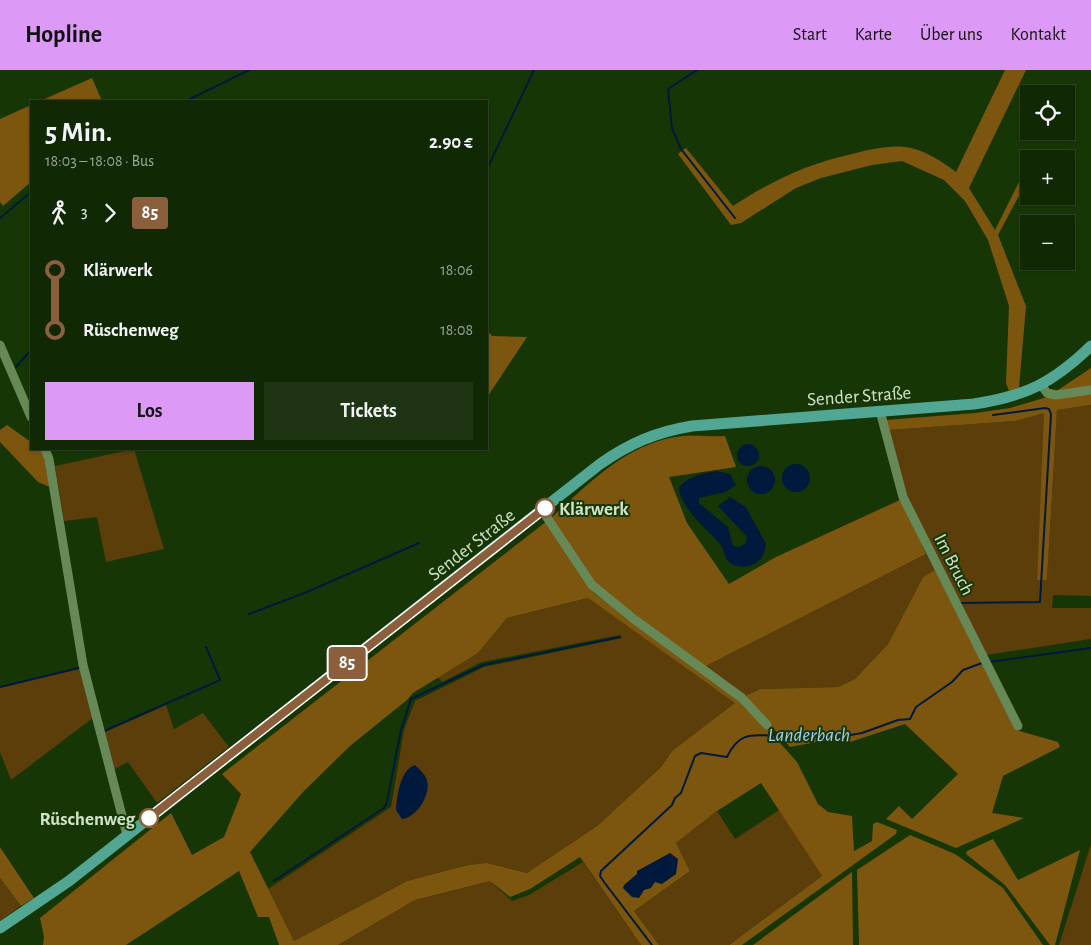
<!DOCTYPE html>
<html lang="de">
<head>
<meta charset="utf-8">
<style>
	:root { --surface:#112804; --page:#1e3413; --text:#f1f3f6; --muted:#9ca69a; --line:#304426; --accent:#dc99f5 }
	body { margin:0; font-family:"Alegreya Sans",sans-serif; background:var(--page); color:var(--text); height:100vh; display:flex; flex-direction:column; font-size:19px; white-space:nowrap }
	* { box-sizing:border-box; margin:0 }
	p { font-size:16px; color:var(--muted) }
	.icon { flex:none; width:28px; height:28px; fill:none; stroke:currentColor; stroke-width:2; stroke-linecap:round; stroke-linejoin:round }
	.map { position:relative; flex:1; overflow:hidden }
	.details { position:absolute; left:30px; top:30px; width:458px; height:350px; display:flex; flex-direction:column; background:var(--surface); border-radius:0px; box-shadow:0 1px 4px #0004,0 0 0 1px var(--line) }
	.details>* { flex:none }
	.badge { padding:0 10px; border-radius:4px; font-size:18px; line-height:32px }
	.buttons { position:absolute; left:1020px; top:15px; display:grid; gap:10px }
	.buttons a { display:grid; place-items:center; width:55px; height:55px; border-radius:0px; background:var(--surface); box-shadow:0 1px 4px #0004,0 0 0 1px var(--line); font-size:25px }
	.map>.badge { position:absolute; translate:-50% -50%; box-shadow:0 0 0 2px #fff }
	.legs { display:flex; align-items:center; gap:8px; height:55px; padding:0 15px; font-size:16px }
	.legs p { margin-inline-start:auto }
	.head { display:flex; align-items:center; justify-content:space-between; height:85px; padding:0 15px }
	h1 { font-size:28px; font-weight:700; line-height:38px }
	.action { display:flex; gap:10px; margin-top:auto; padding:10px 15px }
	.action a { flex:1; height:58px; border-radius:0px; background:var(--accent); color:#111; font-size:20px; font-weight:700; line-height:58px; text-align:center }
	.action a+a { background:var(--page); color:var(--text) }
	ul { padding:0 15px; list-style:none }
	li { display:flex; align-items:center; gap:18px; height:60px; font-size:19px }
	li i { display:grid; place-items:center; width:8px; height:100%; margin:0 6px; background:currentColor }
	li i::after { content:''; width:12px; height:12px; margin:-6px; border:4px solid; border-radius:50%; background:var(--surface) }
	li p { margin-inline-start:auto }
	li:first-child i { background:linear-gradient(#0000 50%,currentColor 0) }
	li:last-child i { background:linear-gradient(currentColor 50%,#0000 0) }
	header { display:flex; align-items:center; gap:30px; box-sizing:border-box; height:70px; padding:0 25px; background:var(--accent); color:#111 }
	header strong { font-size:24px }
	nav { display:flex; gap:28px; margin-inline-start:auto; font-size:18px }
	.map>svg:first-child { display:block }
	.green { fill:#5b3e09 }
	.forest { fill:#7c550e; fill-rule:evenodd }
	.water { fill:#00193d }
	.lines { fill:none; stroke-linecap:round; stroke-linejoin:round }
	.stream { stroke:#00193d; stroke-width:2 }
	.minor { stroke:#678958; stroke-width:9 }
	.major { stroke:#52a794; stroke-width:11 }
	.line-1-casing { stroke:#fff; stroke-width:11 }
	.line-1 { stroke:#8b5e3c; stroke-width:8 }
	.stop-1-dot { fill:#fff; stroke:#8b5e3c; stroke-width:2.5 }
	.labels { text-anchor:middle; stroke-width:4; stroke-linejoin:round; paint-order:stroke }
	.street-label { font-size:19px; fill:#d0e2c8; stroke:#173605 }
	.stop-label { font-size:19px; font-weight:bold; fill:#d0e2c8; stroke:#173605; text-anchor:start }
	.water-label { font-size:20px; font-style:italic; fill:#a9cbf9; stroke:#173605 }
</style>
</head>
<body>
<header>
<strong>Hopline</strong>
<nav><a>Start</a><a>Karte</a><a>Über uns</a><a>Kontakt</a></nav>
</header>
<div class="map">
<svg width="1091" height="875" viewBox="0 0 1091 875">
	<rect width="100%" height="100%" fill="#173605"/>
	<!-- green -->
	<g class="green">
		<polygon points="1091,335 1091,526 1053,525 1052,538 1091,538 1091,569 986,585 906,427 888,360 1016,351 1045,342 1037,510 1047,510 1057,340"/>
		<polygon points="134,379 164,479 106,492 97,447 64,451 55,396"/>
		<polygon points="926,484 935,500 923,507 888,574 855,609 838,617 760,619 745,626 704,597"/>
		<polygon points="588,528 736,633 672,681 661,697 597,756 527,803 487,793 468,795 407,811 294,871 268,819 391,737 404,660 415,631 484,597 622,568 620,565 482,592 442,612 438,607 478,583 507,548"/>
		<polygon points="81,598 94,647 11,710 0,682 0,618"/>
		<polygon points="166,635 174,659 203,643 229,677 157,733 128,692 113,700 103,663"/>
		<polygon points="779,740 822,806 729,875 659,875 634,841 690,801 676,773 717,741 735,769"/>
		<polygon points="1091,774 1091,875 1059,875"/>
		<polygon points="583,792 641,875 338,875 415,830 490,811 512,831 529,825"/>
		<polygon points="0,808 21,836 0,851"/>
	</g>
	<!-- forest -->
	<g class="forest">
		<path d="M1005,0H1026L969,118L995,160L1029,92V107L998,165L1026,236L1019,318L1009,321L1006,313L1009,236L988,170L965,131L944,110L902,91L872,95L821,108L796,118L741,153L731,155L678,84L686,78L733,136C771,111 807,94 852,84C868,80 888,75 905,77C924,79 941,91 956,102Z"/>
		<polygon points="92,8 102,31 40,31"/>
		<polygon points="31,35 31,112 3,136 0,132 0,49"/>
		<polygon points="490,263 492,266 527,267 486,329 486,265"/>
		<polygon points="1091,298 1091,318 1055,322"/>
		<polygon points="1091,323 1091,335 1057,340 1047,510 1037,510 1044,343 1016,351 888,360 886,350 975,343 1010,338 1047,327"/>
		<polygon points="7,355 31,372 31,379 44,379 52,418 38,412 0,372 0,360"/>
		<path d="M725,366L736,397L669,407L687,453L729,514L776,487L902,429L926,484L704,597L597,515L551,448C587,415 624,376 675,367C690,364 709,367 725,366Z"/>
		<path d="M547,451L594,523L741,629L797,692L818,734L828,742L852,746L854,781L872,771L873,754L877,752L897,760L896,764L742,875H729L822,806L761,713L717,741L676,773L690,801L634,841L659,875H641L580,787L530,819L510,827L490,811L415,830L338,875H279L269,847H258L239,801L126,875H43L44,867L40,848L171,743L192,785L224,767L241,724L222,704ZM588,528L735,633L672,681L661,697L597,756L527,803L487,793L468,795L407,811L294,871L250,782L304,721L350,676L407,630L413,623L478,583L507,548Z"/>
		<polygon points="935,500 1016,660 1058,672 1060,677 1003,706 992,743 1024,748 956,778 886,749 899,736 912,749 958,704 905,654 850,672 822,671 790,677 745,626 760,619 838,617 855,609 888,574 923,507"/>
		<polygon points="910,765 955,784 1003,818 1043,875 859,875 857,800"/>
		<polygon points="993,769 1018,810 1080,780 1055,875 1050,875 1005,815 966,784 967,781"/>
		<polygon points="0,777 34,828 21,836 0,808"/>
		<polygon points="852,802 853,875 753,875"/>
	</g>
	<!-- water -->
	<g class="water">
		<circle cx="748" cy="385" r="11"/>
		<circle cx="796" cy="408" r="14"/>
		<circle cx="761" cy="410" r="14"/>
		<path d="M716,401L730,404L736,415L726,422L699,428V433L728,457L733,476L739,477L746,473L747,467L718,436L730,427L746,437L766,474C765,477 765,482 763,485C757,498 736,501 727,490C724,486 724,479 721,475C708,460 680,438 679,417L687,410L698,405Z"/>
		<path d="M415,695C419,699 426,705 427,711C431,725 416,748 402,749L396,740C397,726 400,700 415,695Z"/>
		<polygon points="670,783 678,789 676,804 662,814 655,812 651,818 644,820 639,828 632,827 623,818 624,815 637,804 637,801"/>
	</g>
	<g class="lines">
		<!-- stream -->
		<g class="stream">
			<polyline points="697,0 668,19 672,58 681,79 735,148"/>
			<polyline points="186,31 249,0"/>
			<polyline points="486,101 534,0"/>
			<polyline points="0,148 31,122"/>
			<polyline points="16,297 31,280"/>
			<polyline points="961,533 1040,532 1051,344 1049,339 1045,338 993,345"/>
			<polyline points="249,544 307,522 419,473"/>
			<polyline points="989,592 1091,578"/>
			<polyline points="0,617 79,598"/>
			<polyline points="104,661 220,610 206,577"/>
			<polyline points="274,811 384,738 387,732 401,660 411,629 483,595 620,567"/>
			<path d="M652,875L604,812L600,806L601,801L672,735L675,728L681,723L695,686L701,683L727,687C744,651 765,673 789,662L803,666L823,664L839,667L862,663L898,650L910,649L916,637L952,612L963,600L982,593"/>
		</g>
		<!-- minor -->
		<g class="minor">
			<polyline points="0,275 31,347"/>
			<polyline points="1042,316 1047,323 1056,325 1091,320"/>
			<polyline points="880,341 903,427 1018,656"/>
			<polyline points="45,379 49,389 83,595 127,765"/>
			<polyline points="542,440 592,515 634,549 742,628 767,655"/>
		</g>
		<!-- major -->
		<path class="major" d="M0,858L69,811L600,394C630,373 656,362 692,356L974,334C1026,326 1053,313 1091,276"/>
	</g>
	<g class="lines">
		<!-- line-1 casing -->
		<g class="line-1-casing">
			<polyline id="line-1" points="149,748 545,438"/>
		</g>
		<!-- line-1 -->
		<use href="#line-1" class="line-1"/>
	</g>
	<!-- markers -->
	<g class="stop-1-dot">
		<circle cx="545" cy="438" r="9"/>
		<circle cx="149" cy="748" r="9"/>
	</g>
	<g class="labels">
		<!-- street labels -->
		<g class="street-label">
			<text transform="translate(859 325) rotate(-4)" y="7">Sender Straße</text>
			<text transform="translate(471 474) rotate(-38)" y="7">Sender Straße</text>
			<text transform="translate(955 494) rotate(63)" y="7">Im Bruch</text>
		</g>
		<!-- stop labels -->
		<g class="stop-label">
			<text x="559" y="445">Klärwerk</text>
			<text x="135" y="755" text-anchor="end">Rüschenweg</text>
		</g>
		<!-- water labels -->
		<g class="water-label">
			<text x="809" y="671">Landerbach</text>
		</g>
	</g>
</svg>
<div class="buttons">
<a><svg class="icon" aria-label="locate" viewBox="0 0 24 24"><circle cx="12" cy="12" r="6"/><path d="M12 2v4M12 18v4M2 12h4M18 12h4"/></svg></a>
<a>+</a>
<a>−</a>
</div>
<b class="badge" style="left:347px;top:593px;background:#8b5e3c;color:#fff">85</b>
<section class="details">
<div class="head"><div><h1>5 Min.</h1><p>18:03 – 18:08 · Bus</p></div><b>2.90 €</b></div>
<div class="legs"><svg class="icon" aria-label="walk" viewBox="0 0 24 24"><circle cx="13" cy="4" r="2"/><path d="M13 8l-2 6 4 7M11 14l-3 7M7 12l3-4h3l4 4"/></svg>3<svg class="icon" aria-label="forward" viewBox="0 0 24 24"><path d="M9 5l7 7-7 7"/></svg><b class="badge" style="background:#8b5e3c;color:#fff">85</b></div>
<ul>
<li><i style="color:#8b5e3c"></i><b>Klärwerk</b><p>18:06</p></li>
<li><i style="color:#8b5e3c"></i><b>Rüschenweg</b><p>18:08</p></li>
</ul>
<div class="action"><a>Los</a><a>Tickets</a></div>
</section>
</div>
</body>
</html>
